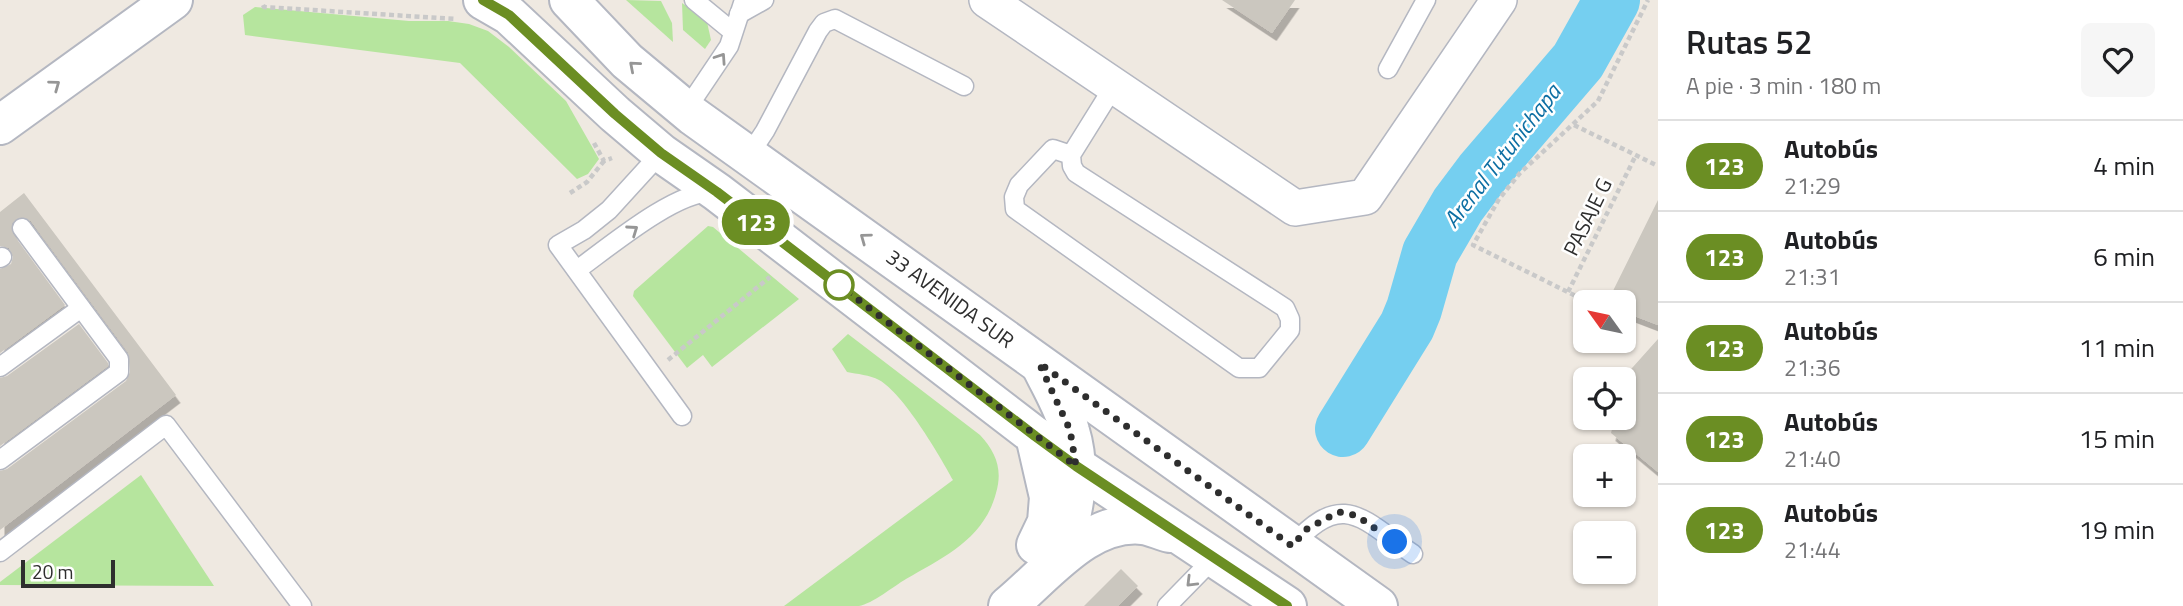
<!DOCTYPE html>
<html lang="es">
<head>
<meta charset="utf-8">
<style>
	:root { --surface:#fff; --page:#f6f6f6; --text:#202124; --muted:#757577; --line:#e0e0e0 }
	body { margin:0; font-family:"Titillium Web",sans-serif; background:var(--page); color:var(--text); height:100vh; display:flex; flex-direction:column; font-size:26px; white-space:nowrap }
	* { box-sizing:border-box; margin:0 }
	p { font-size:23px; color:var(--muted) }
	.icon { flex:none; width:38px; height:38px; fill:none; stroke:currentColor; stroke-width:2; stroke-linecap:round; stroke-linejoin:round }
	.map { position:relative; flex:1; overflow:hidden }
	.sheet { display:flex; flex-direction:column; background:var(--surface); width:525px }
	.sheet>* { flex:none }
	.badge { padding:0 14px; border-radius:23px; font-size:24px; line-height:46px }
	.needle { width:46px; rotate:303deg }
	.controls { position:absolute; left:1573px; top:290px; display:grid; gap:14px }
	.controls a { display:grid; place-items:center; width:63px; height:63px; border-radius:10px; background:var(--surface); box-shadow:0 2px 5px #0004; font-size:35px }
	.scale { position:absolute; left:21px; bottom:18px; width:94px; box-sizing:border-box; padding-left:7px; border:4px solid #2e2e2e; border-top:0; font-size:19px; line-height:24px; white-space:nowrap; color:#2e2e2e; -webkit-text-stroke:5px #fff; paint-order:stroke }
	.you { position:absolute; width:35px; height:35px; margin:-18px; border:5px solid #fff; border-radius:50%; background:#1a73e8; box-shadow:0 0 0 10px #1a73e833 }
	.map>.badge { position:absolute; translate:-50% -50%; box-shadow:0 0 0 4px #fff }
	.round { display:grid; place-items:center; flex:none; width:74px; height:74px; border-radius:10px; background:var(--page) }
	.head { display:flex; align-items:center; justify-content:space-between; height:119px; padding:0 28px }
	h1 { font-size:33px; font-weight:600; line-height:52px }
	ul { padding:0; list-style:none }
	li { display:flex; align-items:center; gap:21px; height:91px; padding:0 28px; border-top:2px solid var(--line) }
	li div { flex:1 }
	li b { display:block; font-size:26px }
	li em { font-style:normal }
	li .badge { min-width:77px; font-weight:700; text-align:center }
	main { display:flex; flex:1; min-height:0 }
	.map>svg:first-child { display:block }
	.green { fill:#b6e59e }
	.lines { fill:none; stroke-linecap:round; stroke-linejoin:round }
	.river { stroke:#75cff0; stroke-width:56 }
	.building { fill:#cbc7bf; filter:url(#shadow) }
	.lane-casing { stroke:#b4b7c1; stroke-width:21 }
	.street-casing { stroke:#b4b7c1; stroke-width:38 }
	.secondary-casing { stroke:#b4b7c1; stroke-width:42 }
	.path { stroke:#c9c9c9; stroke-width:4.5; stroke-dasharray:5 3.5; stroke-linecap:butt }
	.lane { stroke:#fff; stroke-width:18 }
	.street { stroke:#fff; stroke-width:35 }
	.secondary { stroke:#fff; stroke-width:38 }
	.oneway { stroke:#969696 }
	.line-casing { stroke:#fff; stroke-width:16 }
	.line { stroke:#6b8e23; stroke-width:10 }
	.walk { stroke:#2e2e2e; stroke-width:7; stroke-dasharray:0 12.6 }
	.stop-dot { fill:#fff; stroke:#6b8e23; stroke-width:3.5 }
	.labels { text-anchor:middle; stroke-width:5; stroke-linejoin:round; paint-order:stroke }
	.street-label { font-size:21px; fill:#2e2e2e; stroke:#fff }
	.water-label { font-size:23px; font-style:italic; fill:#0d6fa3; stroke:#fff }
</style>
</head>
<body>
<main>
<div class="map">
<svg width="1658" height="606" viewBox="0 0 1658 606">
	<defs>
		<filter id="shadow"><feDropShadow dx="4.5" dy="8" stdDeviation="0" flood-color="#0004"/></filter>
	</defs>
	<rect width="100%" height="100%" fill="#efe9e1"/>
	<!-- green -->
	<g class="green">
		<polygon points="626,0 661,1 672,23 673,42"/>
		<polygon points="682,3 707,22 711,40 705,49 683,30"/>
		<polygon points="255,7 409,21 448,21 469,24 488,31 509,47 566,101 599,159 588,174 577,179 460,63 245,35 243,15"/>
		<polygon points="708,226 713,227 799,299 712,367 703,355 687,368 633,296 634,291"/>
		<path d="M848,334L980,435C996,452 1003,470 996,493C984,539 944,557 906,579C894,586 872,604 859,606C839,606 806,606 784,606L953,480C940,456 903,393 879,380C870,375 857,374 847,372L832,349Z"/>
		<polygon points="141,475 214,586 0,585 0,582"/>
	</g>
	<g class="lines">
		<!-- river -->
		<polyline class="river" points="1343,429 1407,326 1414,309 1430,253 1458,205 1482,173 1578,61 1612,0"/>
	</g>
	<!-- building -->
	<g class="building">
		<polygon points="1222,0 1295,0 1272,33"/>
		<polygon points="24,193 176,395 0,530 0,471 7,469 126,381 130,372 128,352 31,221 21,217 12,223 13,234 65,305 0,353 0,269 11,264 13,257 9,248 0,246 0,212"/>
		<polygon points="1658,200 1658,325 1624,312 1624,303 1607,303"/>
		<polygon points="79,324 108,363 108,366 0,446 0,378 7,376"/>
		<polygon points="1658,339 1658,472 1611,433 1615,418 1624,418 1624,377"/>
		<polygon points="1121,569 1138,586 1118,606 1084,606"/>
	</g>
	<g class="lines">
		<!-- lane casing -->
		<g class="lane-casing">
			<g id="lane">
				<polyline points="694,0 733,32"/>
				<polyline points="739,14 764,0"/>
				<polyline points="1388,69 1426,0"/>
				<polyline points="686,110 729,46 744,0"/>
				<polyline points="661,153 609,210 584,230 558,245 682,416"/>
				<polyline points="749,155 765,131 818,31 824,23 835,19 964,86"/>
				<polyline points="1071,155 1053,149 1019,185 1014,197 1015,209 1239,368 1259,368 1290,330 1290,319 1285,308 1076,173 1072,166 1071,155 1114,86"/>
				<polyline points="0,258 2,257"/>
				<path d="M577,270C609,247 674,192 712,192"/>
				<polyline points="0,367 81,308"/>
				<polyline points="0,460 119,372 119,359 22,228"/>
				<path d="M1292,546C1343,488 1363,520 1413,554"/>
				<polyline points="0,552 166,425 302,606"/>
				<polyline points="1167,606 1214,558"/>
			</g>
		</g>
		<!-- street casing -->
		<g class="street-casing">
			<polyline id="street" points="987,0 1295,208 1365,197 1499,0"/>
		</g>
		<!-- secondary casing -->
		<g class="secondary-casing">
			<g id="secondary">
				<polyline points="483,0 509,15 615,114 661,153 717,192 1035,436 1076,466 1287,606"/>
				<polyline points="569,0 627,61 693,116 1378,606"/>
				<polyline points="0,125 173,0"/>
				<path d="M1041,366C1051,387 1064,408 1070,431C1083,474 1073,517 1060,558"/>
				<polyline points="1035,436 1049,497 1047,522 1036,545"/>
				<path d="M1008,606C1047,574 1088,519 1143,525C1152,526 1161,531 1170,533"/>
			</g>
		</g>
		<!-- path -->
		<g class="path">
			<polyline points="263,5 264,7 456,19"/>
			<polyline points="1574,125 1658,166"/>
			<polyline points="594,143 604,161 612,158"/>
			<polyline points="570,193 587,182 604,161"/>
			<polyline points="1568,292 1636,155"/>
			<polyline points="1590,303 1473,245 1499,199 1520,173 1598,101 1648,0"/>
			<polyline points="668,360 770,277"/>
		</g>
		<!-- lane -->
		<use href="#lane" class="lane"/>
		<!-- street -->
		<use href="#street" class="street"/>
		<!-- secondary -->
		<use href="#secondary" class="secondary"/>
	</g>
	<!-- one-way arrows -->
	<defs><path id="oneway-chevron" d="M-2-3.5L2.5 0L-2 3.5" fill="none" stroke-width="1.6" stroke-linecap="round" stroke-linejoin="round" transform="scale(1.75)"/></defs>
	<g class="oneway">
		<use href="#oneway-chevron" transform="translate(721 58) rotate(-56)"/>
		<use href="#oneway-chevron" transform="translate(634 66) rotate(-139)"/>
		<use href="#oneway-chevron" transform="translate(55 85) rotate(-36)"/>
		<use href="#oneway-chevron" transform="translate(633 230) rotate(-35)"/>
		<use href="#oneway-chevron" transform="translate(865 238) rotate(-144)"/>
		<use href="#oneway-chevron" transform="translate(1191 582) rotate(135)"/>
	</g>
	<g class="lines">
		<!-- line casing -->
		<g class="line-casing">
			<polyline id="line" points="483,0 509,15 615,114 661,153 717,192 1035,436 1076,466 1287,606"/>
		</g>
		<!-- line -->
		<use href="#line" class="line"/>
		<!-- walk -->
		<polyline class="walk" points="839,285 1076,466 1070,430 1039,363 1292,546 1307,529 1338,512 1349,513 1360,518 1395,542"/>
	</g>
	<!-- markers -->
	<circle class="stop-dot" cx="839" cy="285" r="14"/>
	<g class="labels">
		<!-- street labels -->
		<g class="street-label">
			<text transform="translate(1588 217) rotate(-64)" y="7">PASAJE G</text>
			<text transform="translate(950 299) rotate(36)" y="7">33 AVENIDA SUR</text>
		</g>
		<!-- water labels -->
		<g class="water-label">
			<text transform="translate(1502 156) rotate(-52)" y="8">Arenal Tutunichapa</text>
		</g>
	</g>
</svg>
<div class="controls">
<a><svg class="needle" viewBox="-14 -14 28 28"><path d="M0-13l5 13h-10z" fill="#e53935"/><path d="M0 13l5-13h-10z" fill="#757577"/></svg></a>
<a><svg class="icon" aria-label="locate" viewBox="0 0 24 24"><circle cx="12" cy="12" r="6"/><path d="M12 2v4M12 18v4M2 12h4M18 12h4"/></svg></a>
<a>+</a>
<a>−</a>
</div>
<div class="scale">20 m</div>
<div class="you" style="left:1395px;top:542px"></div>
<b class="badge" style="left:756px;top:222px;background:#6b8e23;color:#fff">123</b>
</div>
<section class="sheet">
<div class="head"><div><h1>Rutas 52</h1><p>A pie · 3 min · 180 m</p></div><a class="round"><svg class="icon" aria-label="heart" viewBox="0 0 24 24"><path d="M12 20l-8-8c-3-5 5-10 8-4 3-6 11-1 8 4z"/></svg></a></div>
<ul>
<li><span class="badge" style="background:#6b8e23;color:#fff">123</span><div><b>Autobús</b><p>21:29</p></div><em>4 min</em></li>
<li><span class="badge" style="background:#6b8e23;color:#fff">123</span><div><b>Autobús</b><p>21:31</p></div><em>6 min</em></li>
<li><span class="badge" style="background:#6b8e23;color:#fff">123</span><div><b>Autobús</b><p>21:36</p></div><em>11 min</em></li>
<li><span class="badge" style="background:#6b8e23;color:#fff">123</span><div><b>Autobús</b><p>21:40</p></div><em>15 min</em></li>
<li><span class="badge" style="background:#6b8e23;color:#fff">123</span><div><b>Autobús</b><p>21:44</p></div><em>19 min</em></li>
</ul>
</section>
</main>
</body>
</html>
